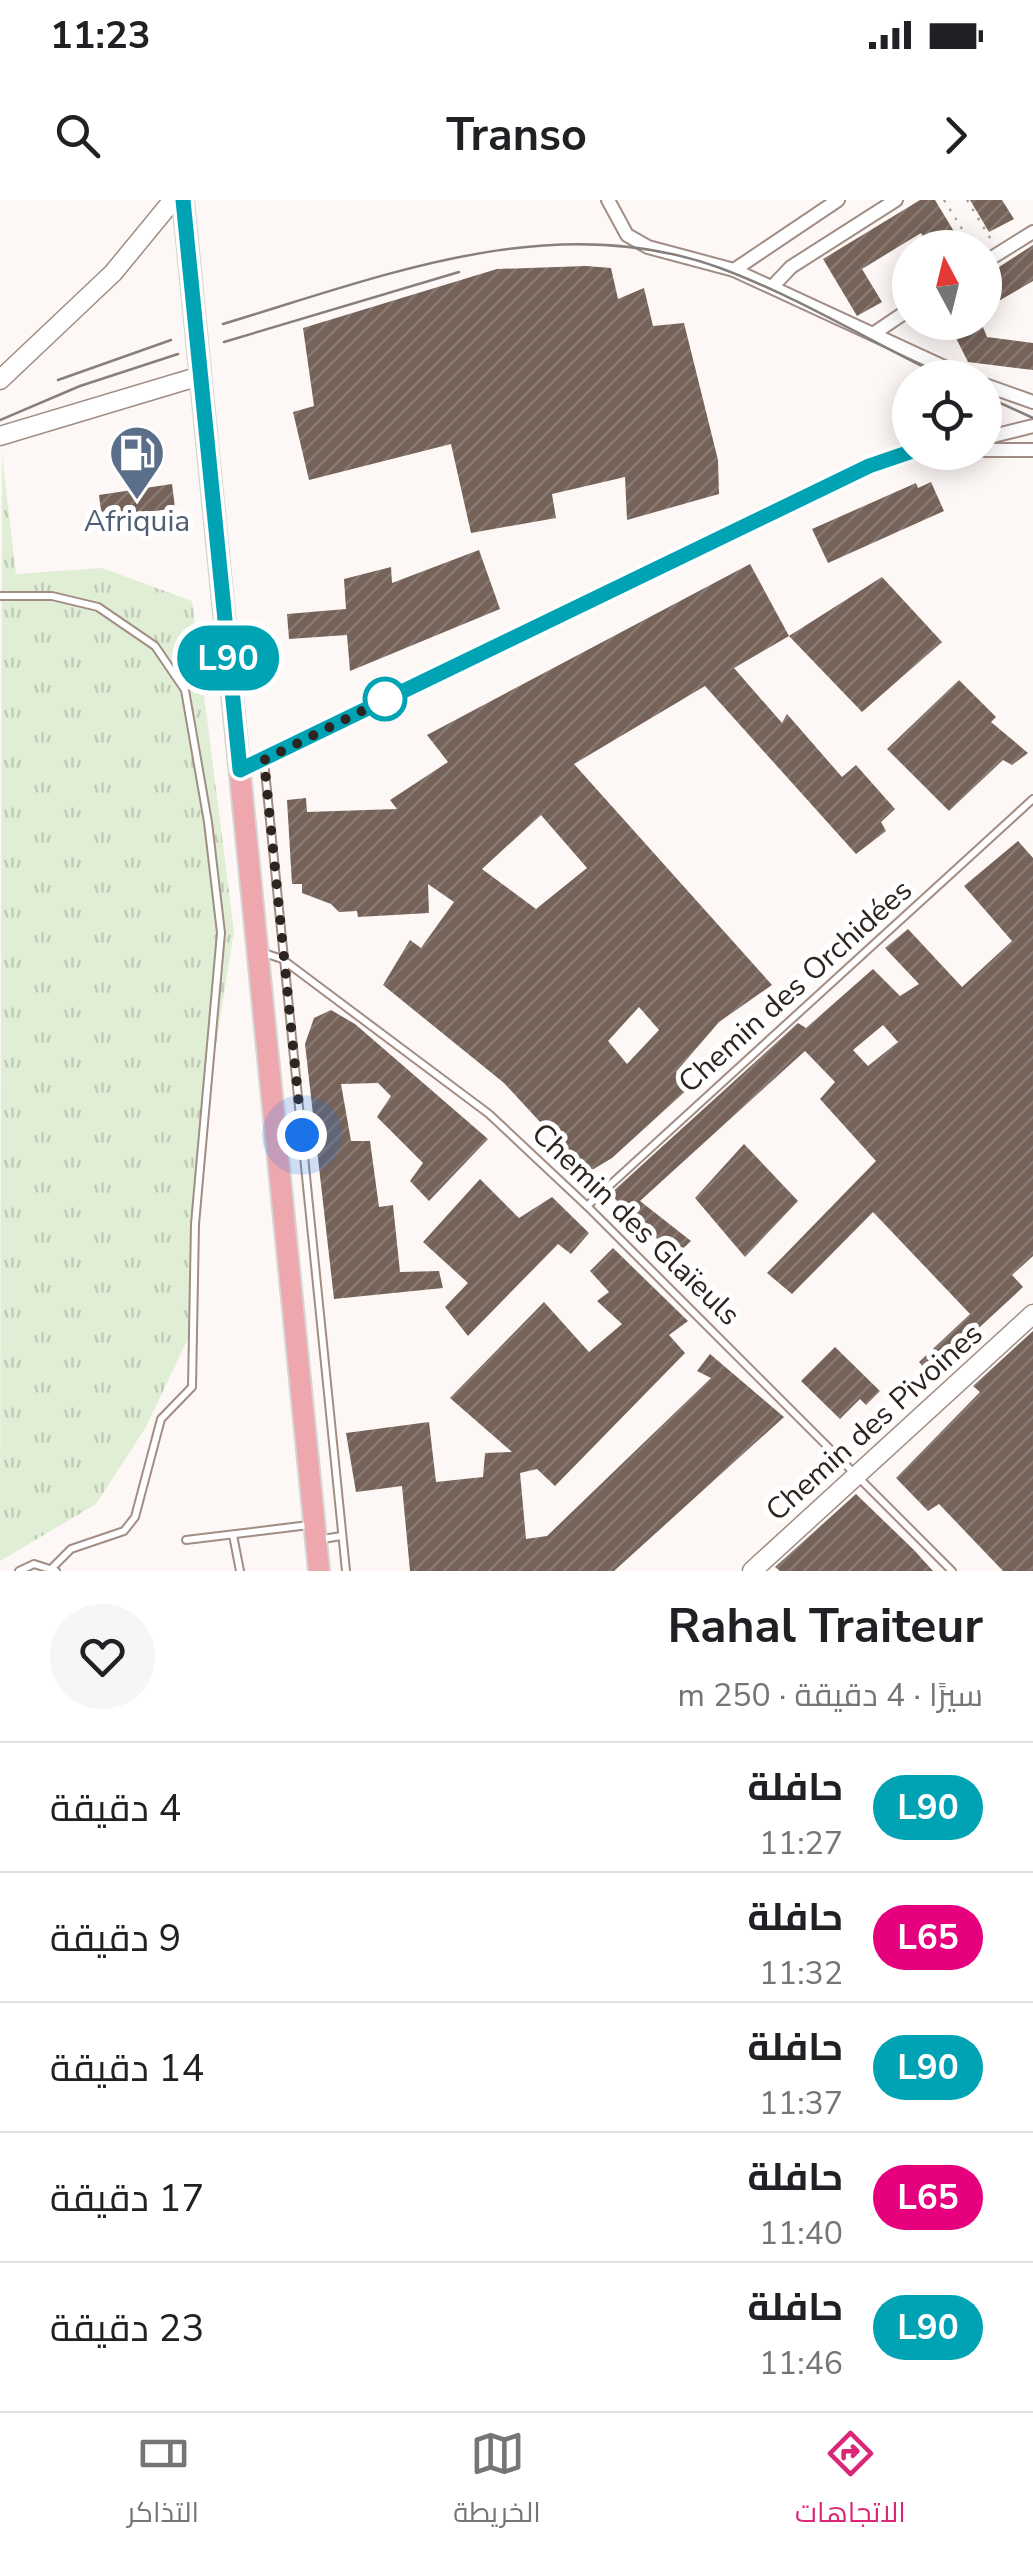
<!DOCTYPE html>
<html lang="ar">
<head>
<meta charset="utf-8">
<style>
	:root { --surface:#fff; --page:#f6f6f6; --text:#202124; --muted:#757577; --line:#e0e0e0; --accent:#db2777 }
	body { margin:0; font-family:"Nunito Sans",Cairo,sans-serif; background:var(--page); color:var(--text); direction:rtl; height:100vh; display:flex; flex-direction:column; font-size:38px; white-space:nowrap }
	* { box-sizing:border-box; margin:0 }
	p { font-size:32px; color:var(--muted) }
	.icon { flex:none; width:55px; height:55px; fill:none; stroke:currentColor; stroke-width:2; stroke-linecap:round; stroke-linejoin:round }
	.map { position:relative; height:1371px; overflow:hidden; direction:ltr }
	.details { display:flex; flex-direction:column; background:var(--surface); flex:1 }
	.details>* { flex:none }
	.badge { padding:0 20px; border-radius:32px; font-size:35px; line-height:65px }
	.needle { width:65px; rotate:353deg }
	.tools { position:absolute; left:892px; top:30px; display:grid; gap:20px }
	.tools a { display:grid; place-items:center; width:110px; height:110px; border-radius:50%; background:var(--surface); box-shadow:0 5px 25px #0003; font-size:50px }
	.you { position:absolute; width:50px; height:50px; margin:-25px; border:8px solid #fff; border-radius:50%; background:#1a73e8; box-shadow:0 0 0 15px #1a73e833 }
	.map>.badge { position:absolute; translate:-50% -50%; box-shadow:0 0 0 5px #fff }
	.round { display:grid; place-items:center; flex:none; width:105px; height:105px; border-radius:52px; background:var(--page) }
	.headline { display:flex; align-items:center; justify-content:space-between; height:170px; padding:0 50px }
	h1 { font-size:48px; font-weight:700; line-height:75px }
	ul { padding:0; list-style:none }
	li { display:flex; align-items:center; gap:30px; height:130px; padding:0 50px; border-top:2px solid var(--line) }
	li div { flex:1 }
	li b { display:block; font-size:38px }
	li em { font-style:normal }
	li .badge { min-width:110px; font-weight:700; text-align:center }
	.status { display:flex; justify-content:space-between; align-items:center; height:70px; padding:0 50px; background:var(--surface); direction:ltr }
	.status svg { height:28px; fill:currentColor }
	header { display:flex; justify-content:space-between; align-items:center; height:130px; padding:0 50px; background:var(--surface); font-size:45px; font-weight:700 }
	.tab-bar { display:flex; justify-content:space-around; align-items:center; height:140px; border-top:2px solid var(--line); background:var(--surface); font-size:28px; color:var(--muted) }
	.tab-bar a { display:grid; justify-items:center; gap:5px }
	.tab-bar .selected { color:var(--accent) }
	.map>svg:first-child { display:block }
	.grass { fill:url(#grass-tufts) }
	.building { fill:url(#building-hatch); fill-rule:evenodd }
	.lines { fill:none; stroke-linecap:round; stroke-linejoin:round }
	.lane-casing { stroke:#a18d83; stroke-width:10 }
	.street-casing { stroke:#a18d83; stroke-width:16 }
	.secondary-casing { stroke:#a18d83; stroke-width:21 }
	.primary-casing { stroke:#d5d3d3; stroke-width:24 }
	.path { stroke:#a7a19e; stroke-width:2.5; stroke-dasharray:2.5 8; stroke-linecap:butt }
	.lane { stroke:#fff; stroke-width:6 }
	.street { stroke:#fff; stroke-width:12 }
	.secondary { stroke:#fff; stroke-width:18 }
	.primary { stroke:#eda7ad; stroke-width:20 }
	.tram { stroke:#867f7c; stroke-width:2.5 }
	.line-casing { stroke:#fff; stroke-width:22 }
	.line { stroke:#00a3b4; stroke-width:15 }
	.walk { stroke:#2e2521; stroke-width:10; stroke-dasharray:0 18 }
	.stop-dot { fill:#fff; stroke:#00a3b4; stroke-width:5 }
	.labels { text-anchor:middle; stroke-width:10; stroke-linejoin:round; paint-order:stroke }
	.service-label { font-size:30px; fill:#4e5e75; stroke:#fff }
	.street-label { font-size:30px; fill:#2e2521; stroke:#fff }
</style>
</head>
<body>
<div class="status"><b>11:23</b><svg viewBox="0 0 49 12"><path d="M0 12V9h3v3zM5 12V6h3v6zM10 12V3h3v9zM15 12V0h3v12zM26 1h20v11H26zM47 4h2v5h-2z"/></svg></div>
<header><svg class="icon" aria-label="forward" viewBox="0 0 24 24"><path d="M9 5l7 7-7 7"/></svg>Transo<svg class="icon" aria-label="search" viewBox="0 0 24 24"><circle cx="10" cy="10" r="6"/><path d="M15 15l6 6"/></svg></header>
<div class="map">
<svg width="1033" height="1371" viewBox="0 0 1033 1371">
	<defs>
		<pattern id="grass-tufts" width="24" height="20" patternUnits="userSpaceOnUse" patternTransform="scale(2.5)"><rect width="24" height="20" fill="#e0eed6"/><path d="M3 7l-1-3M5 7V3M7 7l1-3M15 17l-1-3M17 17v-4M19 17l1-3" fill="none" stroke="#c0ccb7"/></pattern>
		<pattern id="building-hatch" width="6" height="6" patternUnits="userSpaceOnUse" patternTransform="scale(2.5)"><rect width="6" height="6" fill="#756259"/><path d="M-1 1l2-2M0 6l6-6M5 7l2-2" fill="none" stroke="#887972"/></pattern>
	</defs>
	<rect width="100%" height="100%" fill="#fdf8f6"/>
	<!-- grass -->
	<polygon class="grass" points="2,255 16,374 102,368 192,401 234,731 196,972 191,1132 146,1227 96,1304 0,1361"/>
	<!-- building -->
	<g class="building">
		<polygon points="920,0 935,0 964,48 930,48 921,33 862,69 882,102 857,116 823,59"/>
		<polygon points="970,0 1002,0 1014,19 989,32"/>
		<polygon points="1033,45 1033,81 985,109 985,76"/>
		<polygon points="586,66 611,68 618,99 644,88 653,126 684,123 718,260 719,294 627,320 625,277 552,294 556,318 471,333 451,244 309,280 293,212 314,206 303,128 497,69"/>
		<polygon points="948,122 981,122 987,137 1033,143 1033,170 968,162"/>
		<polygon points="931,282 944,311 828,363 812,329 916,283 918,288"/>
		<polygon points="172,284 175,308 102,319 99,295"/>
		<polygon points="479,350 500,409 350,471 347,435 289,439 287,414 346,409 344,379 391,367 392,383"/>
		<path d="M750,364L789,436L734,468L782,523L787,514L842,577L856,565L895,609L881,622L886,631L856,654L705,486L574,564L772,785L719,822L676,872L690,887L612,958L587,973L504,883L383,785L410,740L421,748L454,702L428,684L429,713L358,717L357,711L339,712L331,704L302,693V684H292L287,600L306,598L307,612L397,609L390,600L448,562L427,535ZM541,615L587,668L536,709L482,669ZM639,807L659,830L627,864L608,841Z"/>
		<polygon points="882,377 942,442 862,512 789,436"/>
		<polygon points="959,480 996,517 991,522 1028,553 1012,565 1003,560 949,611 887,549"/>
		<path d="M1018,641L1033,658V1056L1012,1075L1023,1087L968,1138L974,1144L934,1179L919,1162L970,1114L873,1012L792,1094L767,1073L876,961L820,899L835,882L805,851L640,1001L691,1041L675,1056L610,994L798,823L806,828L873,769L900,796L919,784L885,748L908,729L962,787L1012,741L964,686ZM883,825L898,842L868,866L853,850Z"/>
		<polygon points="331,810 355,824 488,939 429,1001 410,981 423,963 377,917 391,896 378,883 341,884 351,941 370,941 379,1007 393,1005 400,1072 439,1071 443,1088 334,1099 305,844 314,818"/>
		<polygon points="744,944 798,1001 745,1057 695,998"/>
		<polygon points="480,979 519,1018 552,997 589,1033 571,1054 558,1044 468,1136 445,1107 468,1083 423,1042"/>
		<polygon points="613,1048 688,1121 669,1135 685,1153 555,1286 537,1269 520,1273 526,1339 547,1336 711,1178 697,1171 710,1154 784,1217 614,1371 410,1371 402,1286 356,1292 346,1233 429,1222 436,1282 483,1277 485,1253 512,1252 450,1198 544,1102 589,1152 622,1124 597,1101 609,1092 590,1071"/>
		<polygon points="1033,1131 1033,1371 1003,1371 939,1304 928,1311 896,1278 980,1192 973,1186"/>
		<polygon points="835,1147 880,1191 866,1205 860,1199 840,1219 801,1181"/>
		<polygon points="856,1294 914,1350 933,1371 780,1371 775,1367"/>
	</g>
	<g class="lines">
		<!-- lane casing -->
		<g class="lane-casing">
			<g id="lane">
				<polyline points="0,396 52,396 98,407 155,446 185,490 208,622 221,733 195,1024 192,1187 161,1219 135,1317 124,1331 71,1349 53,1367"/>
				<polyline points="264,561 346,1371"/>
				<polyline points="264,753 282,759 489,914 587,1006 952,1371"/>
				<polyline points="587,1006 1033,599"/>
				<polyline points="233,1335 240,1371"/>
				<polyline points="186,1340 309,1325"/>
				<polyline points="317,1340 341,1336"/>
				<polyline points="19,1371 34,1364 56,1371"/>
			</g>
		</g>
		<!-- street casing -->
		<g class="street-casing">
			<g id="street">
				<polyline points="608,0 627,35 648,47 734,70 968,178"/>
				<polyline points="985,62 1033,32"/>
				<polyline points="734,70 838,0"/>
				<polyline points="773,86 791,67 896,0"/>
				<polyline points="873,134 910,109"/>
				<polyline points="985,185 1033,202"/>
				<polyline points="985,238 1033,226"/>
				<polyline points="985,250 1033,250"/>
				<polyline points="240,570 869,266 910,252"/>
			</g>
		</g>
		<!-- secondary casing -->
		<g class="secondary-casing">
			<g id="secondary">
				<polyline points="0,180 113,73 173,0"/>
				<polyline points="0,236 200,176"/>
				<polyline points="752,1371 1033,1114"/>
			</g>
		</g>
		<!-- primary casing -->
		<g class="primary-casing">
			<polyline id="primary" points="183,0 319,1371"/>
		</g>
		<!-- path -->
		<g class="path">
			<polyline points="944,0 974,48"/>
			<polyline points="967,0 992,41"/>
		</g>
		<!-- lane -->
		<use href="#lane" class="lane"/>
		<!-- street -->
		<use href="#street" class="street"/>
		<!-- secondary -->
		<use href="#secondary" class="secondary"/>
		<!-- primary -->
		<use href="#primary" class="primary"/>
		<!-- tram -->
		<g class="tram">
			<path d="M223,124C383,76 554,7 720,68C798,97 871,142 946,178"/>
			<polyline points="224,142 459,72"/>
			<polyline points="58,180 171,140"/>
			<polyline points="985,196 1033,218"/>
			<polyline points="0,220 80,186 178,154"/>
		</g>
	</g>
	<g class="lines">
		<!-- line casing -->
		<g class="line-casing">
			<polyline id="line" points="183,0 240,570 869,266 910,252"/>
		</g>
		<!-- line -->
		<use href="#line" class="line"/>
		<!-- walk -->
		<polyline class="walk" points="302,935 264,560 392,496 385,499"/>
	</g>
	<!-- icons -->
	<defs>
		<g id="fuel-pin" transform="scale(2.875)"><path d="M0 17L-7.5 6A9.5 9.5 0 1 1 7.5 6Z" fill="#5c6f8a" stroke="#fff"/><path d="M-5.5-6h7V0h2V4h1.3V-2.5L3-4.5l.8-.8L6-3V5H2.5V1h-1V6h-7ZM-4.2-4.7v3.2H.2V-4.7Z" fill="#fff"/></g>
	</defs>
	<g fill-rule="evenodd">
		<use href="#fuel-pin" x="137" y="253"/>
	</g>
	<!-- markers -->
	<circle class="stop-dot" cx="385" cy="499" r="20"/>
	<g class="labels">
		<!-- service labels -->
		<g class="service-label">
			<text x="137" y="331">Afriquia</text>
		</g>
		<!-- street labels -->
		<g class="street-label">
			<text transform="translate(795 786) rotate(-42)" y="10">Chemin des Orchidées</text>
			<text transform="translate(636 1024) rotate(44)" y="10">Chemin des Glaïeuls</text>
			<text transform="translate(874 1222) rotate(-42)" y="10">Chemin des Pivoines</text>
		</g>
	</g>
</svg>
<div class="tools">
<a><svg class="needle" viewBox="-14 -14 28 28"><path d="M0-13l5 13h-10z" fill="#e53935"/><path d="M0 13l5-13h-10z" fill="#757577"/></svg></a>
<a><svg class="icon" aria-label="locate" viewBox="0 0 24 24"><circle cx="12" cy="12" r="6"/><path d="M12 2v4M12 18v4M2 12h4M18 12h4"/></svg></a>
</div>
<div class="you" style="left:302px;top:935px"></div>
<b class="badge" style="left:228px;top:458px;background:#00a3b4;color:#fff">L90</b>
</div>
<section class="details">
<div class="headline"><div><h1>Rahal Traiteur</h1><p>سيرًا · 4 دقيقة · 250 m</p></div><a class="round"><svg class="icon" aria-label="heart" viewBox="0 0 24 24"><path d="M12 20l-8-8c-3-5 5-10 8-4 3-6 11-1 8 4z"/></svg></a></div>
<ul>
<li><span class="badge" style="background:#00a3b4;color:#fff">L90</span><div><b>حافلة</b><p>11:27</p></div><em>4 دقيقة</em></li>
<li><span class="badge" style="background:#e6007e;color:#fff">L65</span><div><b>حافلة</b><p>11:32</p></div><em>9 دقيقة</em></li>
<li><span class="badge" style="background:#00a3b4;color:#fff">L90</span><div><b>حافلة</b><p>11:37</p></div><em>14 دقيقة</em></li>
<li><span class="badge" style="background:#e6007e;color:#fff">L65</span><div><b>حافلة</b><p>11:40</p></div><em>17 دقيقة</em></li>
<li><span class="badge" style="background:#00a3b4;color:#fff">L90</span><div><b>حافلة</b><p>11:46</p></div><em>23 دقيقة</em></li>
</ul>
</section>
<nav class="tab-bar">
<a class="selected"><svg class="icon" aria-label="directions" viewBox="0 0 24 24"><path d="M12 3l9 9-9 9-9-9zM9 14v-3h6M13 9l2 2-2 2"/></svg>الاتجاهات</a>
<a><svg class="icon" aria-label="map" viewBox="0 0 24 24"><path d="M3 6l6-2 6 2 6-2v14l-6 2-6-2-6 2zM9 4v14M15 6v14"/></svg>الخريطة</a>
<a><svg class="icon" aria-label="tickets" viewBox="0 0 24 24"><path d="M3 7h18v10H3zM15 7v10"/></svg>التذاكر</a>
</nav>
</body>
</html>
